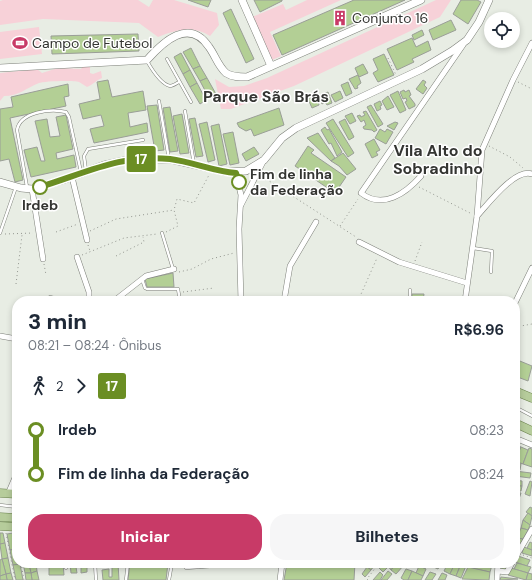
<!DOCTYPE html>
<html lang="pt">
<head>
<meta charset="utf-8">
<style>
	:root { --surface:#fff; --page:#f6f6f7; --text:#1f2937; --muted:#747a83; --accent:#c83a67 }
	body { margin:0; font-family:"DM Sans",sans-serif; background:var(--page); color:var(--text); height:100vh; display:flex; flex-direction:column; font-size:15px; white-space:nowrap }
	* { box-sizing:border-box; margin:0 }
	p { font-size:13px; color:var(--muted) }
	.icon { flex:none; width:22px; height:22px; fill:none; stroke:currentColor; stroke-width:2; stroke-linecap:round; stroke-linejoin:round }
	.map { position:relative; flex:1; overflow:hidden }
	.sheet { position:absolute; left:12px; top:296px; width:508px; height:272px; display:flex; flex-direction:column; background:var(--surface); border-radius:16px; box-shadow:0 2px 6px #0003 }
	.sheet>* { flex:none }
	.badge { padding:0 8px; border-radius:3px; font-size:14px; line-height:26px }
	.buttons { position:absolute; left:484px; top:12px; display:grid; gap:8px }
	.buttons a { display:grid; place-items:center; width:36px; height:36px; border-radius:50%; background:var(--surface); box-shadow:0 2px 6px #0003; font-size:20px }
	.map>.badge { position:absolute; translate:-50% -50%; box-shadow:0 0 0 2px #fff }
	.legs { display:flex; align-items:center; gap:6px; height:44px; padding:0 16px; font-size:13px }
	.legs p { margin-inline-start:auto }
	.summary { display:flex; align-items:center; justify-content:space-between; height:68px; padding:0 16px }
	h1 { font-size:22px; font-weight:800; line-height:30px }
	.primary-button { display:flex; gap:8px; margin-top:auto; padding:8px 16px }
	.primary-button a { flex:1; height:46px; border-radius:16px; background:var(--accent); color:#fff; font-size:16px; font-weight:800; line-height:46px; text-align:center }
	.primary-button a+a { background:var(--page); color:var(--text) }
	ul { padding:0 16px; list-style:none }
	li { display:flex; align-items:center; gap:14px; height:44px; font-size:15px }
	li i { display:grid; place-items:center; width:6px; height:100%; margin:0 5px; background:currentColor }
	li i::after { content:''; width:10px; height:10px; margin:-5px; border:3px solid; border-radius:50%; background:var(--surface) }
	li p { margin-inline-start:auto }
	li:first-child i { background:linear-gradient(#0000 50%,currentColor 0) }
	li:last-child i { background:linear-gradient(currentColor 50%,#0000 0) }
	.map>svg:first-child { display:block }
	.green { fill:#f7d1d8 }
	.building { fill:#b3cf95; stroke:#9a9e97 }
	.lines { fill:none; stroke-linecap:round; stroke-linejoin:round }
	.lane-casing { stroke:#7c7f78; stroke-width:3.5 }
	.street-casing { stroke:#7c7f78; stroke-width:6 }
	.secondary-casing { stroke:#7c7f78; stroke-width:8 }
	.primary-casing { stroke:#69814b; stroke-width:9 }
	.path { stroke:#93968f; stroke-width:1; stroke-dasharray:1 3; stroke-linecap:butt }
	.lane { stroke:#fff; stroke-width:2.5 }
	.street { stroke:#fff; stroke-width:5 }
	.secondary { stroke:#fff; stroke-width:7 }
	.primary { stroke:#b6cc9b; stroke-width:8 }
	.line-1-casing { stroke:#fff; stroke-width:9 }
	.line-1 { stroke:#6b8e23; stroke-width:6 }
	.stop-1-dot { fill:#fff; stroke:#6b8e23; stroke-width:2 }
	.labels { text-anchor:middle; stroke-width:3; stroke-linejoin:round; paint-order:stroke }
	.poi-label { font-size:14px; fill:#343532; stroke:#fff; text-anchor:start }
	.stop-label { font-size:14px; font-weight:bold; fill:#343532; stroke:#fff; text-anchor:start }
	.quarter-label { font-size:16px; font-weight:bold; fill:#343532; stroke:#fff }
</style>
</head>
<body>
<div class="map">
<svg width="532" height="580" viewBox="0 0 532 580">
	<rect width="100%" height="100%" fill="#e8ede4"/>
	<!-- green -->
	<g class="green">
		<path d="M3,0H138L149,7L153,0H174L217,13L219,25L210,36C193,25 176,30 158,37L139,23L43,19L0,25V1Z"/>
		<polygon points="307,0 341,0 270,32 281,56 272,60 252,17 283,4 286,10"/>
		<polygon points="436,0 451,0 440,17 294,86 231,109 221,109 215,79 229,87 244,86 267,78"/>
		<polygon points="39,27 42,54 0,59 0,32"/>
		<path d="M83,66H90V73L93,74L101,71L102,78C96,80 93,85 87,87C84,85 81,83 79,82C74,80 43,81 39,83C26,88 19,96 4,96L0,101V73L37,69L42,73L58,68L81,69Z"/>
	</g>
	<!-- building -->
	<g class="building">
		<polygon points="188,0 211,0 208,7"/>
		<polygon points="254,0 282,0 282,1 260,12"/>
		<polygon points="354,0 405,0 282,55 273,35"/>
		<polygon points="461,0 477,0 481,2 468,24 453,14"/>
		<polygon points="231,9 254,59 246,63 223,13"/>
		<polygon points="451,20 456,30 433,40 429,30"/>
		<polygon points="422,30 424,35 414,40 412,35"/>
		<polygon points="138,34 139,51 52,54 51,36"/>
		<polygon points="412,38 416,47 428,41 431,50 412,59 414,62 397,70 387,49"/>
		<polygon points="191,48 200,66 193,69 183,52"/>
		<polygon points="181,53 190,70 183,74 174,57"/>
		<polygon points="384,54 394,75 378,82 373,73 378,70 373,59"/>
		<polygon points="363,64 368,73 359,77 355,68"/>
		<polygon points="200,66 207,78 200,81 193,69"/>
		<polygon points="190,70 197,83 190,87 183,74"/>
		<polygon points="358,75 361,83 357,86 358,88 355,89 349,79"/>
		<polygon points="207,78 216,94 209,98 200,81"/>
		<polygon points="108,80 112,97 143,91 146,110 128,113 130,127 147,123 148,132 94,143 90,129 104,126 101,115 83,119 79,104 100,99 97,82"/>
		<polygon points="423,80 426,82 424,85 427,88 423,94 416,89"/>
		<polygon points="348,82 352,93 346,96 341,85"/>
		<polygon points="197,83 206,100 200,104 190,87"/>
		<polygon points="68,84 69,96 64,97 66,106 10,118 23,180 15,182 9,159 0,161 0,109 13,107 11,97"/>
		<polygon points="404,90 405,92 409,90 411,95 409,96 415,104 415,106 409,109 405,102 407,101 406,98 403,99 400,92"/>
		<polygon points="340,91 343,98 335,102 331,95"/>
		<polygon points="398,91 406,110 400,113 390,95"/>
		<polygon points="328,92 332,103 327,105 325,102 322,104 319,96"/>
		<polygon points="317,95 319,105 312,108 308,99"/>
		<polygon points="388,96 394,107 387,110 382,101"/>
		<polygon points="380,101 382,105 380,106 381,109 377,111 374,104"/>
		<polygon points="157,105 164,150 155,151 147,106"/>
		<polygon points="371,105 383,124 378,127 367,107"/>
		<polygon points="170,107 178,151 170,152 163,108"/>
		<polygon points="279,108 284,125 254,136 251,129 246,131 239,127 237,123"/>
		<polygon points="366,111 377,130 374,132 372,130 364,129 363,127 366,125 364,120 361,122 357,116 360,115 361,117 365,115 363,112"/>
		<polygon points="352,113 356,121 350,124 345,116"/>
		<polygon points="182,114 189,153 180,154 173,116"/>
		<polygon points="66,115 73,149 56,153 57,159 74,155 76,167 31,177 24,150 37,147 41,161 45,161 35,121 47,119 50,137 60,136 56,117"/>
		<polygon points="195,118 203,156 196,157 189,119"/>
		<polygon points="333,119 354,153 348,157 326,123"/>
		<polygon points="345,119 354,137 349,140 339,122"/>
		<polygon points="207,122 215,160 208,162 199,124"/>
		<polygon points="395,122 398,123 394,130 387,126"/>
		<polygon points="219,124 227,164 219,166 211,126"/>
		<polygon points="325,127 327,130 329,129 342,152 337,156 331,143 329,144 321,130"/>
		<polygon points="380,129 385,132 387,129 393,132 386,144 375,138"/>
		<polygon points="233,132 239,163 230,165 223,134"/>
		<polygon points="318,133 335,158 331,161 307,138"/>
		<polygon points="374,139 380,150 376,152 378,155 372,158 365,144"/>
		<polygon points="308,146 314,150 311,153 346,177 335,193 295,166"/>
		<polygon points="254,147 259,154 246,161 242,154"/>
		<polygon points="343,153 356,169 347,175 339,166 331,161"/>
		<polygon points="173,273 174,287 147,287 145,279"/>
		<polygon points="412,294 424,294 423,301 412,301"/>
		<polygon points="515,359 532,366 528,381 515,376"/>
		<polygon points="515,445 521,447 515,460"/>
		<polygon points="521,447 528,450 523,464 515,461"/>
		<polygon points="529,448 532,449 532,467 523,464"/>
		<polygon points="515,461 521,464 520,470 515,469"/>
		<polygon points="515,471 531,473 530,478 515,476"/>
		<polygon points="515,480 522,481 522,486 515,486"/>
		<polygon points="530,481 532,482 530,496 525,494"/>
		<polygon points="515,486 522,486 521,491 515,491"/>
		<polygon points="515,492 521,493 518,502 515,501"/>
		<polygon points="530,507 532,508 532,516 526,512"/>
		<polygon points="528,513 532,516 530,525 523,520"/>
		<polygon points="523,520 530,525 528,530 521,528"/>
		<polygon points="521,528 528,530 523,539 517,538"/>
		<polygon points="0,533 3,533 5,543 0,544"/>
		<polygon points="13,533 17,549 10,550 7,534"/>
		<polygon points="517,538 523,539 519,547 515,547"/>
		<polygon points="530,542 532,543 532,550 527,548"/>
		<polygon points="5,543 8,558 2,559 0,544"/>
		<polygon points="524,547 532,550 532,556 522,553"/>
		<polygon points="17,549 17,563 20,564 13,565 10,550"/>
		<polygon points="518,556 530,560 527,566 515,562"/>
		<polygon points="8,558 11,573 6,574 2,559"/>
		<polygon points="2,559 6,574 0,576 0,560"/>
		<polygon points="23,563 29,563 31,573 25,573"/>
		<polygon points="29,563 36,563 37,571 31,573"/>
		<polygon points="49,563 55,563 55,566 57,565 57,563 63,563 64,575 49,575"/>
		<polygon points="70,563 87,563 87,572 81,573 81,567 76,567 77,573 71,573"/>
		<polygon points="112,563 118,563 119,580 103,580 102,570 109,569 109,577 112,577"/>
		<polygon points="130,563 168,563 166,580 128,580"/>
		<polygon points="287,563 355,563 354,580 284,580"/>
		<polygon points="363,563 371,563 374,566 371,570"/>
		<polygon points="381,563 387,568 383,572 378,567"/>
		<polygon points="391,563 397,563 391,570 388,566"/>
		<polygon points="397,563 404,565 396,574 391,570"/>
		<polygon points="420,563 428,563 426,568 419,565"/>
		<polygon points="429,563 438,563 441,564 438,569 429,565"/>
		<polygon points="448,563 455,563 450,574 444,571"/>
		<polygon points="455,563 461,564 456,576 450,574"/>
		<polygon points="472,563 492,565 490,572 471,568"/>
		<polygon points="499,563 507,563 506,570 499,570"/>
		<polygon points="517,563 531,567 528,573 514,569"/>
		<polygon points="20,564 23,580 16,580 13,565"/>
		<polygon points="461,564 466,566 461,578 456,576"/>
		<polygon points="419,566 426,569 423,576 416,573"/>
		<polygon points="367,567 371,570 365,577 362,574"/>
		<polygon points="468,567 490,572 489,580 462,579"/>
		<polygon points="511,568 528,573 526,580 508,575"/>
		<polygon points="406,569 412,571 408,580 404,580 401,578"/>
		<polygon points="37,571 39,580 32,580 31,573"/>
		<polygon points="388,571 392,574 387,580 381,580"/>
		<polygon points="412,571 423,576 421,580 408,580"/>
		<polygon points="380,572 383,575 380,580 373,580"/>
		<polygon points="430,572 436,574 432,580 425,580"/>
		<polygon points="11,573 13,580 7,580 6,574"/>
		<polygon points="25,573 31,573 32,580 26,580"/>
		<polygon points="442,573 447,575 445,580 438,580"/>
		<polygon points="528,573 532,574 532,580 526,580"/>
		<polygon points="6,574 7,580 0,580 0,576"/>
		<polygon points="501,577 518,579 500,580"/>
	</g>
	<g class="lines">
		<!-- lane casing -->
		<g class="lane-casing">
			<g id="lane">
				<polyline points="167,59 191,102"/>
				<path d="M147,61C151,68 161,84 170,86C173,86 177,83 179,82"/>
				<polyline points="159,101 169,159"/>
				<polyline points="185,111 194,164"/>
				<polyline points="86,171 84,156 88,149 143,140"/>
				<path d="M27,187L17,130C20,112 51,108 66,112L69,117L81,172"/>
				<polyline points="0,233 16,187"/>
				<polyline points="162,233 173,269"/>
				<polyline points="473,248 492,251 491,272"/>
				<polyline points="142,279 145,288 147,289 178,289 180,301"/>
				<polyline points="50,297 66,301"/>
				<polyline points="410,301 410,290"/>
				<polyline points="515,407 532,416"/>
				<polyline points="0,505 17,507"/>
				<polyline points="66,563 66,568"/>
				<polyline points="95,563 96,580"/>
				<polyline points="185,563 186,568 213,566 212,563"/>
				<polyline points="199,563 199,567"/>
				<polyline points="126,580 128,563"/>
				<polyline points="169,580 172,563"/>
			</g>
		</g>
		<!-- street casing -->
		<g class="street-casing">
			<g id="street">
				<polyline points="236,173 241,195 239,229 241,301"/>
				<path d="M421,176C406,193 383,210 361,193L463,45"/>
				<polyline points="72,177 87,240"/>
				<polyline points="32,189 43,259"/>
				<polyline points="241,205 264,160"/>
				<path d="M477,216C488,204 515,168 532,174"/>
				<polyline points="359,242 399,262 467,283"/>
				<polyline points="77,257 89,292 89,301"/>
				<polyline points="114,301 146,276 174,269"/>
				<polyline points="284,301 290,266 316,222"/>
				<polyline points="465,301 477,216 482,150 513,80 532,43"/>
				<polyline points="515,303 532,268"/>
				<polyline points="0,336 17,339"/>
				<polyline points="515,438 532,445"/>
				<polyline points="8,494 17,473"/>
				<polyline points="515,558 532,529"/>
				<polyline points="498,571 507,572 512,563"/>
				<polyline points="280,580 282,563"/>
				<polyline points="497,580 498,563"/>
			</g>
		</g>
		<!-- secondary casing -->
		<g class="secondary-casing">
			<g id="secondary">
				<polyline points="242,0 271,66"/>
				<path d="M0,68L147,60C163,42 189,17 209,47C215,55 218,66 226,73C232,77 239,77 247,77L421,0"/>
				<polyline points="0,182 21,188 32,189 63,180 104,165 127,160 169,159 227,172 246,171 264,160 282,138 296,128 422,69 452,51 467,40 479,22 489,0"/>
			</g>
		</g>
		<!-- primary casing -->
		<g class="primary-casing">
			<g id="primary">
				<polyline points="515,391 532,398"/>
				<polyline points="515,423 532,431"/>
				<polyline points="0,493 17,494"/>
				<polyline points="0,517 17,518"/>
				<polyline points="0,526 17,527"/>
			</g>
		</g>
		<!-- path -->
		<g class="path">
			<polyline points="388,58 396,75"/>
			<polyline points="518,82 532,89"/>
			<polyline points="489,146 510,157 523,168"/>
			<polyline points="263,177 356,237"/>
			<polyline points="419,187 472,214"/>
			<polyline points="340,226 358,199"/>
			<polyline points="90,231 116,219 174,210"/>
			<polyline points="56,232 78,224"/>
			<polyline points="166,232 178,226 174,210 177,199 194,203 209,175"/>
			<polyline points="5,234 33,233"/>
			<polyline points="88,245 90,251"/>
			<polyline points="82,255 124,238 157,234"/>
			<polyline points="116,256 144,242 143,237"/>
			<polyline points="415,261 422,242"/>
			<polyline points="44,264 46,275"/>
			<polyline points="179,272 192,269 211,259 234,253"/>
			<polyline points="16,284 22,235"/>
			<polyline points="183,292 214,288"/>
			<polyline points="358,301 377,258"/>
			<polyline points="515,327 532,324"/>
			<polyline points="6,533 15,580"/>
			<polyline points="16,534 17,541"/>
			<polyline points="523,555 532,558"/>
			<polyline points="21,563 24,580"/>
			<polyline points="368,580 367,579 379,563"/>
		</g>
		<!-- lane -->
		<use href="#lane" class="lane"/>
		<!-- street -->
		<use href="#street" class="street"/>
		<!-- secondary -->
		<use href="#secondary" class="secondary"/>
		<!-- primary -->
		<use href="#primary" class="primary"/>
	</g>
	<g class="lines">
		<!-- line-1 casing -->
		<g class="line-1-casing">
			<path id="line-1" d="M40,187C86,173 121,154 170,159C193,162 213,171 236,173L239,182"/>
		</g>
		<!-- line-1 -->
		<use href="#line-1" class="line-1"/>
	</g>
	<!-- icons -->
	<defs>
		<g id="building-bare" transform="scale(1.2)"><path d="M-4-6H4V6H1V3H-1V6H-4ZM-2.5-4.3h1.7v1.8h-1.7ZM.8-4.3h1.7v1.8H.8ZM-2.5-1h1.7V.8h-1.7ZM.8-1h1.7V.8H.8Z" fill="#c83a67" stroke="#fff" stroke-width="2.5" paint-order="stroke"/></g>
		<g id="stadium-bare" transform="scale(1.2)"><path d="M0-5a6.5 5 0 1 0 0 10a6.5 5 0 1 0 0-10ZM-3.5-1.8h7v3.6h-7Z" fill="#c83a67" stroke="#fff" stroke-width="2.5" paint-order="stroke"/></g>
	</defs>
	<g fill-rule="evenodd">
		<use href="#building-bare" x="340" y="18"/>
		<use href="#stadium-bare" x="20" y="43"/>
	</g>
	<!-- markers -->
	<g class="stop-1-dot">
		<circle cx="239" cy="182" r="7"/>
		<circle cx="40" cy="187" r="7"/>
	</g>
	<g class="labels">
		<!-- poi labels -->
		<g class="poi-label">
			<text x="352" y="23">Conjunto 16</text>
			<text x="32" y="48">Campo de Futebol</text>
		</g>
		<!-- stop labels -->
		<g class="stop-label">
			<text x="250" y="179">Fim de linha<tspan x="250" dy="16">da Federação</tspan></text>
			<text x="40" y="210" text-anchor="middle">Irdeb</text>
		</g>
		<!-- quarter labels -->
		<g class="quarter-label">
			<text x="266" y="102">Parque São Brás</text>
			<text x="438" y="156">Vila Alto do<tspan x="438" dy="18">Sobradinho</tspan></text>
		</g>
	</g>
</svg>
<div class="buttons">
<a><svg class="icon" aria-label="locate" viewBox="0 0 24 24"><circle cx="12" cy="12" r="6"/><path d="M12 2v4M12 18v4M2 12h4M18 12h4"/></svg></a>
</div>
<b class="badge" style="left:141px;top:159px;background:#6b8e23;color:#fff">17</b>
<section class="sheet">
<div class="summary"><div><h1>3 min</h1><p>08:21 – 08:24 · Ônibus</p></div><b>R$6.96</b></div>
<div class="legs"><svg class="icon" aria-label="walk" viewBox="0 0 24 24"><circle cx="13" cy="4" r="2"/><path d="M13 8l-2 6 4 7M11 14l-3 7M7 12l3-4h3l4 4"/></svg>2<svg class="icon" aria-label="forward" viewBox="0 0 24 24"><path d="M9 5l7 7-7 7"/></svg><b class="badge" style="background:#6b8e23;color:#fff">17</b></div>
<ul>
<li><i style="color:#6b8e23"></i><b>Irdeb</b><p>08:23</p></li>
<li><i style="color:#6b8e23"></i><b>Fim de linha da Federação</b><p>08:24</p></li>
</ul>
<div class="primary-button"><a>Iniciar</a><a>Bilhetes</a></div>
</section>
</div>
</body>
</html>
